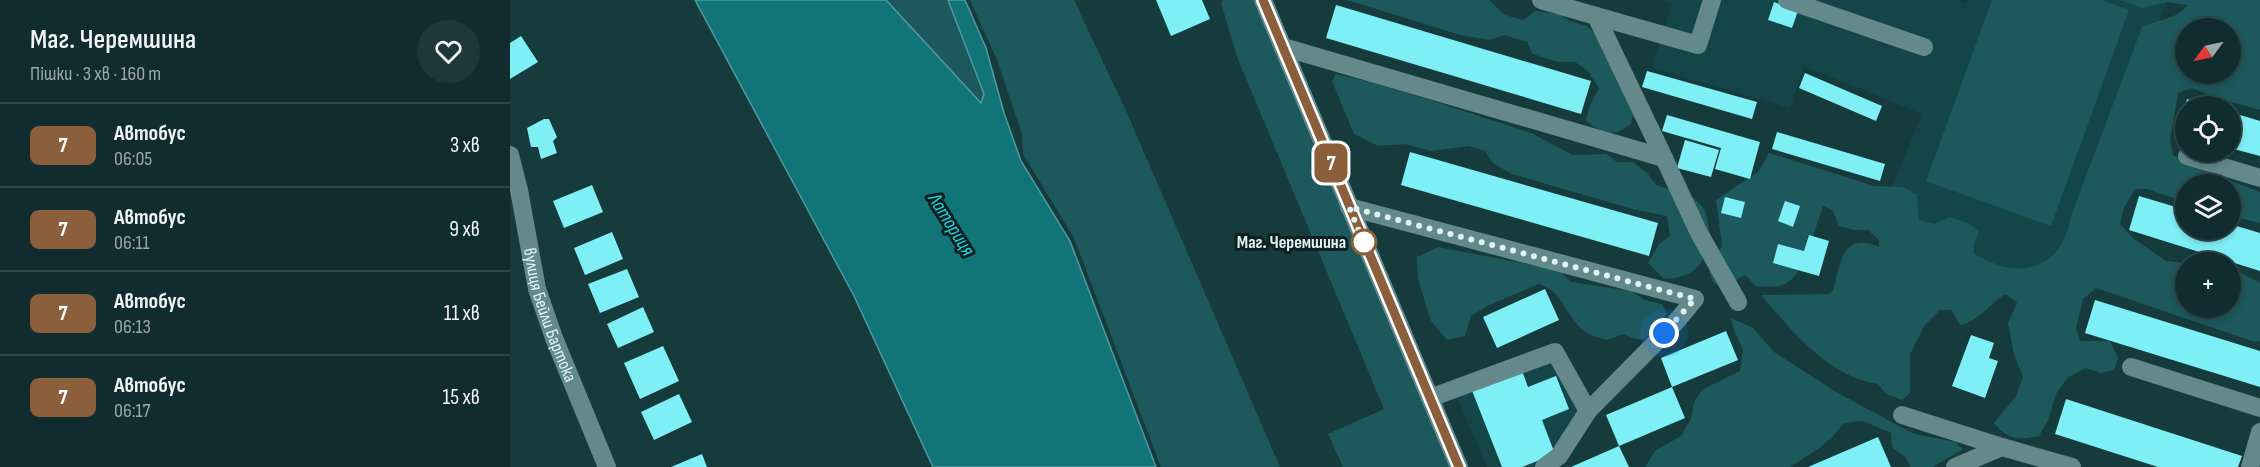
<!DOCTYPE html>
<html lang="uk">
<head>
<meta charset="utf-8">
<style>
	:root { --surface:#102c2e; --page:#1e383a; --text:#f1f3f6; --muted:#9ca7aa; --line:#30484a }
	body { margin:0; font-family:"Sofia Sans Condensed",sans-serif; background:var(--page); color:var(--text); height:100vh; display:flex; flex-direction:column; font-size:22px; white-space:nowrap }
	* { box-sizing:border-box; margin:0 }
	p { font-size:20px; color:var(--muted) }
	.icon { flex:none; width:33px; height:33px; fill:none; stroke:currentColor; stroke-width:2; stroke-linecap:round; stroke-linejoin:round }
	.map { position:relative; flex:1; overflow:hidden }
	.sheet { display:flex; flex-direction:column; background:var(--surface); width:510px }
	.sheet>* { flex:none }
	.badge { padding:0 12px; border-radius:9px; font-size:21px; line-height:39px }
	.needle { width:39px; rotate:237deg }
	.controls { position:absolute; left:1665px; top:18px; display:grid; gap:12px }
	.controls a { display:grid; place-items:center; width:66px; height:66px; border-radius:50%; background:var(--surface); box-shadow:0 3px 9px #0003,0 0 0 2px var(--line); font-size:30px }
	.you { position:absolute; width:30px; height:30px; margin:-15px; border:4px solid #fff; border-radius:50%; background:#1a73e8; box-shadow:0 0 0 9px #1a73e833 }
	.map>.badge { position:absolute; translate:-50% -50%; box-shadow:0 0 0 3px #fff }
	.round { display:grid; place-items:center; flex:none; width:63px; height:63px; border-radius:32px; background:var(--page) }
	.summary { display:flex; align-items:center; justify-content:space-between; height:102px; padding:0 30px }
	h1 { font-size:28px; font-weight:600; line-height:45px }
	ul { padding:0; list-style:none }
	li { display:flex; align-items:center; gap:18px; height:84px; padding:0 30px; border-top:2px solid var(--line) }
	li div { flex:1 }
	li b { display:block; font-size:22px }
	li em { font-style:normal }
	li .badge { min-width:66px; font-weight:700; text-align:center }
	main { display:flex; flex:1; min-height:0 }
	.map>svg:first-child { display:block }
	.built { fill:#144649 }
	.green { fill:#1d585c; fill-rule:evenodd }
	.water { fill:#117479; stroke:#4f9a9e; stroke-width:1.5 }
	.building { fill:#7feff6 }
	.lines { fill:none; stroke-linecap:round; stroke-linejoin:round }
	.minor { stroke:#63898b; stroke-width:18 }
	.line-casing { stroke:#fff; stroke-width:14 }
	.line { stroke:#8b5e3c; stroke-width:9 }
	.walk { stroke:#dff3f5; stroke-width:6; stroke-dasharray:0 10.8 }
	.stop-dot { fill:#fff; stroke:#8b5e3c; stroke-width:3 }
	.labels { text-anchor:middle; stroke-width:6; stroke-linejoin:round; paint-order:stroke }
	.stop-label { font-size:18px; font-weight:bold; fill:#dff3f5; stroke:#101f20; text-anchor:end }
	.street-label { font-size:18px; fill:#dff3f5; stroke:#101f20 }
	.water-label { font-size:20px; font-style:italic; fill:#1ad7e1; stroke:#101f20 }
</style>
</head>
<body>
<main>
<section class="sheet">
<div class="summary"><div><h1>Маг. Черемшина</h1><p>Пішки · 3 хв · 160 m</p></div><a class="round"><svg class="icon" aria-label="heart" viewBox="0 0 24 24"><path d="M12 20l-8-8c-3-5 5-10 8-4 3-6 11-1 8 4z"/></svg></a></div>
<ul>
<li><span class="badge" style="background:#8b5e3c;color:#fff">7</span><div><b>Автобус</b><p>06:05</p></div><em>3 хв</em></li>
<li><span class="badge" style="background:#8b5e3c;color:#fff">7</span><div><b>Автобус</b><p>06:11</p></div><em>9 хв</em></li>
<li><span class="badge" style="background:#8b5e3c;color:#fff">7</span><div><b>Автобус</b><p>06:13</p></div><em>11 хв</em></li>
<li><span class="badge" style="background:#8b5e3c;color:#fff">7</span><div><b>Автобус</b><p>06:17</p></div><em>15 хв</em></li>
</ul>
</section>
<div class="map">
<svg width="1750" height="467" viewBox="0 0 1750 467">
	<rect width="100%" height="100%" fill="#163b3d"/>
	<!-- built -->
	<g class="built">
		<polygon points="1150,0 1446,0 1456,4 1458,0 1750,0 1750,15 1657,2 1540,297 1373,210 1412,114 1294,66 1280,108 1142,68 1162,4"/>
		<polygon points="1045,352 1078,411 1034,467 977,467 944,390"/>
	</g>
	<!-- green -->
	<g class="green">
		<polygon points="376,0 438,0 474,94 471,104"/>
		<polygon points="460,0 564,0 617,113 770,467 651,467 564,238 513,154 512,134 487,60"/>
		<polygon points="713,0 753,0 949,467 833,467 818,434 874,409 727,57 711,3"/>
		<path d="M837,0H979L995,15L1013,20L1026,11L1049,14L1060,21L1077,26L1087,36L1119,102L1123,115L1121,124C1117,126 1112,131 1108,132C1097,135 1083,128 1076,120L1080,105L1089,88L1078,71L1065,62H1047L1023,54L1017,42L994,35L980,40L950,35Z"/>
		<polygon points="1482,0 1592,0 1619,10 1541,226 1416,181"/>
		<path d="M1610,0H1750V110L1707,98L1682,88L1668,93L1660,140L1663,155L1676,164L1750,192V223L1721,216L1720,184H1676L1675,202L1637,189H1625L1614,208L1610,224L1624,239L1656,261L1675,263L1676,308H1720L1721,268L1750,283V341L1745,342L1586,288L1573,299L1566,328L1570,341H1600L1608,358L1604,370L1591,373L1576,368L1558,377L1546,394L1538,420L1529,436C1508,440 1498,440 1484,423L1506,396L1513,377L1504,355L1498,323L1507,303L1496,294C1479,303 1469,322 1450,325L1441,310H1430L1414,326L1400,354V393L1392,400L1376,394L1368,384C1319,377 1282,331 1251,295L1320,294L1323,290C1331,263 1332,231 1369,247V240L1358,230H1343L1329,226L1323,211L1313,206L1303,236H1298L1294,251L1268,245L1263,263L1289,270C1276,289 1267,287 1246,286L1235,275L1212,288L1203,282L1199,272L1212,246L1206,200L1248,172L1259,153L1364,186L1393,187L1407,195L1409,220L1424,224L1439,217L1460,224L1469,232L1464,244V254C1473,258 1482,263 1491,266C1530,276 1555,254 1561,216L1632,27C1650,19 1665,20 1678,5L1657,2L1632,8ZM1676,28H1720V74H1676Z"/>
		<path d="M826,74L860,82L920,100L1021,133L1063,155L1096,154L1107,162H1123L1138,174L1146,185L1184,198L1195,210L1200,233L1189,248L1193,260C1183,275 1171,278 1154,279L1138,263L1149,244L1160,236L1157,216L1126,210L1002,174L983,163L975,151L959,146L921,151L895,144L868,146L844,134L822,81Z"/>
		<path d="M928,247L1049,270L1061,282L1121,291L1135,300L1152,304L1157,314L1146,329L1134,340L1122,338L1113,334L1097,340C1090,338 1080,336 1074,331C1055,316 1054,292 1029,284L979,305L961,316L955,336L937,340L921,321L908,279L907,257Z"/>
		<polygon points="1221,318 1243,328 1264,352 1326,392 1404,434 1445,442 1453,449 1423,467 1401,467 1395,457 1382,447 1381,433 1353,421 1334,423 1324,435 1311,447 1280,467 1135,467 1145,451 1171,436 1181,419 1184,402 1192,390 1230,371 1233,350 1224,331"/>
	</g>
	<!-- water -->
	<polygon class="water" points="185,0 376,0 471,103 474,94 438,0 455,0 476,48 494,113 511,161 560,241 646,467 423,467 344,296"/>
	<!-- building -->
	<g class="building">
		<polygon points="646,0 692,0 700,19 661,36"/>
		<polygon points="1264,2 1288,11 1282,28 1258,20"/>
		<polygon points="826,5 1081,81 1071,114 816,38"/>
		<polygon points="11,36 28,62 0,79 0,43"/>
		<polygon points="1137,71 1247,102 1242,119 1132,87"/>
		<polygon points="1295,73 1372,106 1366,121 1289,88"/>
		<polygon points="1677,99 1699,106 1675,106"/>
		<polygon points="1675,107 1676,107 1676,134 1668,132"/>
		<polygon points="1720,112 1750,121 1750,156 1720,148"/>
		<polygon points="1157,115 1250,142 1240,179 1205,169 1211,148 1152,131"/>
		<polygon points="34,119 39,119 47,137 43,141 47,153 31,159 28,147 21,147 17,128"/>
		<polygon points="1267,132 1375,164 1370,181 1262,149"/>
		<polygon points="1175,140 1209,150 1201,177 1167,168"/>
		<polygon points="900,152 1148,223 1139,256 891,185"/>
		<polygon points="82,185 93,212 54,228 43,201"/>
		<polygon points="1629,196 1676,210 1676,230 1720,230 1720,224 1750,233 1750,271 1619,230"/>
		<polygon points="1215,197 1235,202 1231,218 1211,213"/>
		<polygon points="1275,201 1290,206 1283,227 1268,221"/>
		<polygon points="102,232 113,259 75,275 64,248"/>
		<polygon points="1299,235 1319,241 1309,276 1263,263 1268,244 1294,251"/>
		<polygon points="117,269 129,297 90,313 78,284"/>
		<polygon points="1035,289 1049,320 987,348 973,317"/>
		<polygon points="1585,300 1750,351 1750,387 1575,333"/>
		<polygon points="133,307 144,332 108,348 97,324"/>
		<polygon points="1216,331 1228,360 1162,387 1151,358"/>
		<polygon points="1461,335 1484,343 1479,358 1488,361 1475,398 1442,386"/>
		<polygon points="153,346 169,381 130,399 114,363"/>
		<polygon points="1011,368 1018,387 1046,376 1059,409 1032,420 1045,454 1012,467 992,467 961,388"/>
		<polygon points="1162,387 1175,418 1109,446 1096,415"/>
		<polygon points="169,394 182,422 144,440 131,412"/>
		<polygon points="1556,399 1732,456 1728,467 1648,467 1545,434"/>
		<polygon points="1368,437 1381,467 1298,467"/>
		<polygon points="1109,446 1119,467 1061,467"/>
		<polygon points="192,454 197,467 161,467"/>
	</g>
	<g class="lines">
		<!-- minor -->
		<g class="minor">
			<polyline points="753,0 949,467"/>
			<polyline points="1031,0 1086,16 1154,158"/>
			<polyline points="1277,0 1414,47"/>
			<polyline points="1086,16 1188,45 1202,0"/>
			<polyline points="773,47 1154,158 1189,233 1228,302"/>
			<path id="s1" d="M0,155L9,190L27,289L44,338L97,467"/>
			<polyline points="1677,156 1750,178"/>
			<polyline points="839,207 1185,299 1165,323 1078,411 1049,456 1034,467"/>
			<polyline points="1621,367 1750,408"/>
			<polyline points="920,398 1045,352 1078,411"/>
			<polyline points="1392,415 1492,447"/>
			<polyline points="1445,467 1492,447 1562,467"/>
			<polyline points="1740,467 1750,432"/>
		</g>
	</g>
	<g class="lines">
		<!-- line casing -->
		<g class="line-casing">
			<polyline id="line" points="753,0 949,467"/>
		</g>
		<!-- line -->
		<use href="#line" class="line"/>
		<!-- walk -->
		<polyline class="walk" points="854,242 855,246 839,207 1185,299 1154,333"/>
	</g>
	<!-- markers -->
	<circle class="stop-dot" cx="854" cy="242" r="12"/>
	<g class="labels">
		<!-- stop labels -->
		<g class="stop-label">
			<text x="836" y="248">Маг. Черемшина</text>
		</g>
		<!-- street labels -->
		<g class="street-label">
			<text dy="6" stroke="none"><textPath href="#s1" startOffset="165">вулиця Бейли Бартока</textPath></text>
		</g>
		<!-- water labels -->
		<g class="water-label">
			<text transform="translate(442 224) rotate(58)" y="7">Латориця</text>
		</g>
	</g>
</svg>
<div class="controls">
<a><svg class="needle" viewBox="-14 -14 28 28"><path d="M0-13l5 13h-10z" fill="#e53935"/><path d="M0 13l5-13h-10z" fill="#9ca7aa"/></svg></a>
<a><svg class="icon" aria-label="locate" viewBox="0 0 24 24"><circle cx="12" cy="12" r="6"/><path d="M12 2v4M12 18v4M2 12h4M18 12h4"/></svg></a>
<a><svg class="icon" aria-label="layers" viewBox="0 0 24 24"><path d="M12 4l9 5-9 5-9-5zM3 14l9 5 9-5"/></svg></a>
<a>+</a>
</div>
<div class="you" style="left:1154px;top:333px"></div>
<b class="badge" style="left:821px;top:163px;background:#8b5e3c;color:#fff">7</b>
</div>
</main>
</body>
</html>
